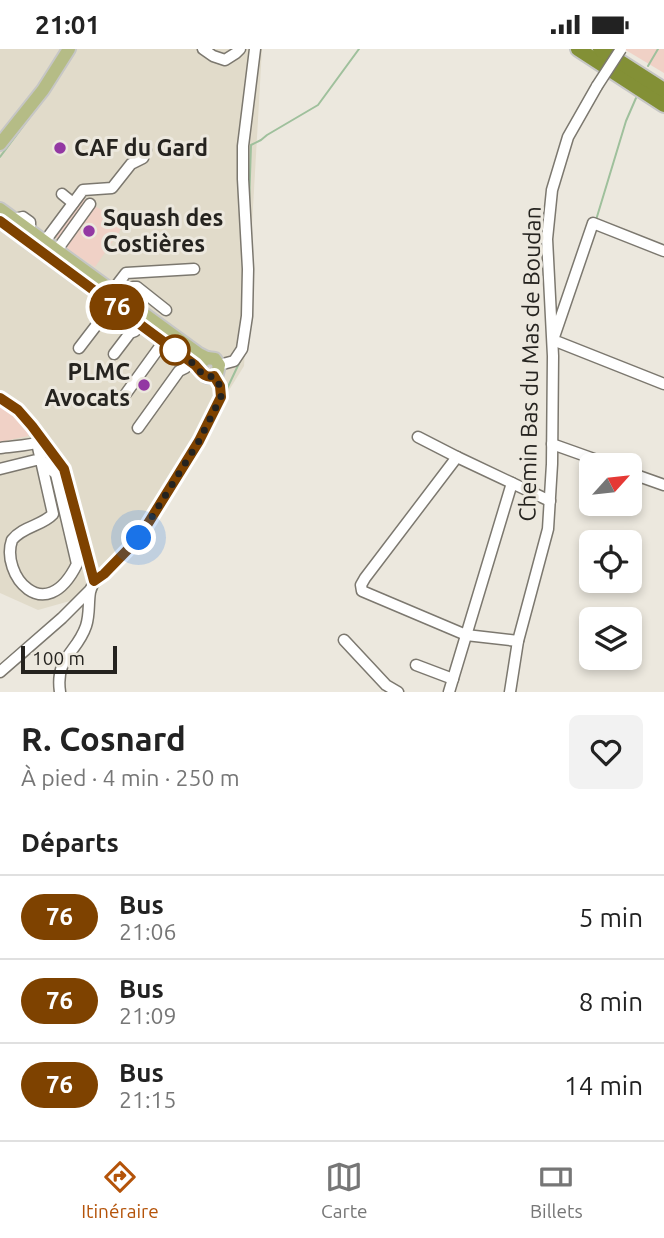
<!DOCTYPE html>
<html lang="fr">
<head>
<meta charset="utf-8">
<style>
	:root { --surface:#fff; --page:#f2f2f2; --text:#222; --muted:#767676; --line:#e0e0e0; --accent:#b45309 }
	body { margin:0; font-family:Ubuntu,sans-serif; background:var(--page); color:var(--text); height:100vh; display:flex; flex-direction:column; font-size:26px; white-space:nowrap }
	* { box-sizing:border-box; margin:0 }
	p { font-size:23px; color:var(--muted) }
	.icon { flex:none; width:38px; height:38px; fill:none; stroke:currentColor; stroke-width:2; stroke-linecap:round; stroke-linejoin:round }
	.map { position:relative; height:643px; overflow:hidden }
	.drawer { display:flex; flex-direction:column; background:var(--surface); flex:1 }
	.drawer>* { flex:none }
	.badge { padding:0 14px; border-radius:23px; font-size:24px; line-height:46px }
	.needle { width:46px; rotate:63deg }
	.controls { position:absolute; left:579px; top:404px; display:grid; gap:14px }
	.controls a { display:grid; place-items:center; width:63px; height:63px; border-radius:10px; background:var(--surface); box-shadow:0 4px 10px #0003; font-size:35px }
	.scale { position:absolute; left:21px; bottom:18px; width:96px; box-sizing:border-box; padding-left:7px; border:4px solid #25231f; border-top:0; font-size:19px; line-height:24px; white-space:nowrap; color:#25231f; -webkit-text-stroke:5px #ece8de; paint-order:stroke }
	.you { position:absolute; width:35px; height:35px; margin:-18px; border:5px solid #fff; border-radius:50%; background:#1a73e8; box-shadow:0 0 0 10px #1a73e833 }
	.map>.badge { position:absolute; translate:-50% -50%; box-shadow:0 0 0 4px #fff }
	h2 { padding:0 21px; font-size:26px; line-height:63px }
	.round { display:grid; place-items:center; flex:none; width:74px; height:74px; border-radius:10px; background:var(--page) }
	.headline { display:flex; align-items:center; justify-content:space-between; height:119px; padding:0 21px }
	h1 { font-size:33px; font-weight:600; line-height:52px }
	ul { padding:0; list-style:none }
	li { display:flex; align-items:center; gap:21px; height:84px; padding:0 21px; border-top:2px solid var(--line) }
	li div { flex:1 }
	li b { display:block; font-size:26px }
	li em { font-style:normal }
	li .badge { min-width:77px; font-weight:700; text-align:center }
	.status { display:flex; justify-content:space-between; align-items:center; height:49px; padding:0 35px; background:var(--surface); direction:ltr }
	.status svg { height:19px; fill:currentColor }
	.dock { display:flex; justify-content:space-around; align-items:center; height:98px; border-top:2px solid var(--line); background:var(--surface); font-size:19px; color:var(--muted) }
	.dock a { display:grid; justify-items:center; gap:4px }
	.dock .current { color:var(--accent) }
	.map>svg:first-child { display:block }
	.built { fill:#e1dbca }
	.green { fill:#f0d1c6 }
	.lines { fill:none; stroke-linecap:round; stroke-linejoin:round }
	.stream { stroke:#9fc09c; stroke-width:2 }
	.minor-casing { stroke:#7c786f; stroke-width:13 }
	.major-casing { stroke:#c6c6c5; stroke-width:16 }
	.highway-casing { stroke:#c6c6c5; stroke-width:18 }
	.minor { stroke:#fff; stroke-width:10 }
	.major { stroke:#b5bc86; stroke-width:12 }
	.highway { stroke:#839036; stroke-width:14 }
	.minor-bridge-casing { stroke:#7c786f; stroke-width:13; stroke-linecap:butt }
	.minor-bridge { stroke:#fff; stroke-width:10 }
	.line-casing { stroke:#fff; stroke-width:16 }
	.line { stroke:#7e4200; stroke-width:10 }
	.walk { stroke:#25231f; stroke-width:7; stroke-dasharray:0 12.6 }
	.poi-dot { fill:#9338a3; stroke:#ece8de; stroke-width:2.5 }
	.stop-dot { fill:#fff; stroke:#7e4200; stroke-width:3.5 }
	.labels { text-anchor:middle; stroke-width:6; stroke-linejoin:round; paint-order:stroke }
	.poi-label { font-size:23px; font-weight:bold; fill:#25231f; stroke:#ece8de; text-anchor:start }
	.street-label { font-size:23px; fill:#25231f; stroke:#ece8de }
</style>
</head>
<body>
<div class="status"><b>21:01</b><svg viewBox="0 0 49 12"><path d="M0 12V9h3v3zM5 12V6h3v6zM10 12V3h3v9zM15 12V0h3v12zM26 1h20v11H26zM47 4h2v5h-2z"/></svg></div>
<div class="map">
<svg width="664" height="643" viewBox="0 0 664 643">
	<rect width="100%" height="100%" fill="#ece8de"/>
	<!-- built -->
	<polygon class="built" points="0,0 262,0 244,317 116,524 100,538 84,548 38,561 0,544"/>
	<!-- green -->
	<g class="green">
		<polygon points="624,0 664,0 664,24"/>
		<polygon points="83,149 124,176 95,218 63,197 64,194 55,188"/>
		<polygon points="0,354 17,365 31,383 28,387 0,393"/>
	</g>
	<g class="lines">
		<!-- stream -->
		<g class="stream">
			<polyline points="648,17 658,0"/>
			<polyline points="0,108 45,48"/>
			<polyline points="249,157 251,96 261,91 267,86 318,56 359,0"/>
			<polyline points="596,171 626,72 636,49"/>
			<polyline points="252,259 252,236"/>
			<polyline points="225,344 242,308"/>
			<polyline points="554,457 556,424"/>
			<polyline points="95,544 100,533"/>
			<polyline points="92,575 94,553"/>
			<polyline points="522,597 525,585"/>
		</g>
		<!-- minor casing -->
		<g class="minor-casing">
			<g id="minor">
				<polyline points="203,0 213,7 225,11 236,4 240,0"/>
				<polyline points="62,145 73,154"/>
				<polyline points="14,170 23,168 30,173 30,182"/>
				<polyline points="45,192 83,141 112,139 131,115 143,109 146,101"/>
				<polyline points="57,201 90,155"/>
				<polyline points="664,202 593,174 553,291 664,335"/>
				<polyline points="113,241 126,224 194,220"/>
				<polyline points="124,249 133,238 137,238 166,261"/>
				<polyline points="79,299 102,269 115,256"/>
				<polyline points="114,305 130,284 135,282 140,275"/>
				<polyline points="219,316 234,312 242,300 247,267 248,220 243,130 243,97 255,0"/>
				<path d="M0,349L18,361L32,377L64,420L94,532C93,535 91,539 90,543C88,554 90,565 86,577C77,604 55,608 60,643"/>
				<polyline points="122,350 164,292"/>
				<polyline points="138,379 179,322 185,319 190,312"/>
				<polyline points="418,388 457,408 550,452"/>
				<polyline points="552,395 611,416"/>
				<path d="M0,399C12,397 31,397 41,392"/>
				<polyline points="457,408 365,529 361,536 362,542 466,586 518,592"/>
				<path d="M0,420L40,410L56,425L77,515C45,580 0,525 12,491C23,477 42,477 53,465L37,394"/>
				<polyline points="630,424 664,436"/>
				<polyline points="94,532 104,525 139,489 199,392 221,348 220,337 214,327"/>
				<polyline points="344,591 386,636 398,643"/>
				<polyline points="416,616 453,630"/>
				<polyline points="0,623 62,569 90,541"/>
				<polyline points="449,643 512,434"/>
				<polyline points="510,643 518,592 548,480 552,415 553,307 547,190 552,141 568,88 597,37"/>
			</g>
		</g>
		<!-- major casing -->
		<g class="major-casing">
			<g id="major">
				<polyline points="0,95 43,41 69,0"/>
				<polyline points="0,160 199,305 207,309"/>
				<path d="M0,172L195,316C202,323 206,333 217,325L219,316L215,310L207,309L201,314L200,321"/>
			</g>
		</g>
		<!-- highway casing -->
		<g class="highway-casing">
			<g id="highway">
				<polyline points="578,0 664,56"/>
				<polyline points="600,0 664,41"/>
			</g>
		</g>
		<!-- minor -->
		<use href="#minor" class="minor"/>
		<!-- major -->
		<use href="#major" class="major"/>
		<!-- highway -->
		<use href="#highway" class="highway"/>
		<!-- minor-bridge casing -->
		<g class="minor-bridge-casing">
			<polyline id="minor-bridge" points="597,37 621,0"/>
		</g>
		<!-- minor-bridge -->
		<use href="#minor-bridge" class="minor-bridge"/>
	</g>
	<g class="lines">
		<!-- line casing -->
		<g class="line-casing">
			<path id="line" d="M0,172L195,316C201,322 204,330 214,327L220,337L221,348L199,392L139,489L104,525L94,532L64,420L32,377L18,361L0,349"/>
		</g>
		<!-- line -->
		<use href="#line" class="line"/>
		<!-- walk -->
		<polyline class="walk" points="139,489 199,392 221,348 220,337 214,327 208,328 203,326 195,316 173,299 175,301"/>
	</g>
	<!-- markers -->
	<g class="poi-dot">
		<circle cx="60" cy="99" r="7"/>
		<circle cx="89" cy="182" r="7"/>
		<circle cx="144" cy="336" r="7"/>
	</g>
	<circle class="stop-dot" cx="175" cy="301" r="14"/>
	<g class="labels">
		<!-- poi labels -->
		<g class="poi-label">
			<text x="74" y="107">CAF du Gard</text>
			<text x="103" y="177">Squash des<tspan x="103" dy="26">Costières</tspan></text>
			<text x="130" y="331" text-anchor="end">PLMC<tspan x="130" dy="26">Avocats</tspan></text>
		</g>
		<!-- street labels -->
		<g class="street-label">
			<text transform="translate(530 315) rotate(-89)" y="8">Chemin Bas du Mas de Boudan</text>
		</g>
	</g>
</svg>
<div class="controls">
<a><svg class="needle" viewBox="-14 -14 28 28"><path d="M0-13l5 13h-10z" fill="#e53935"/><path d="M0 13l5-13h-10z" fill="#767676"/></svg></a>
<a><svg class="icon" aria-label="locate" viewBox="0 0 24 24"><circle cx="12" cy="12" r="6"/><path d="M12 2v4M12 18v4M2 12h4M18 12h4"/></svg></a>
<a><svg class="icon" aria-label="layers" viewBox="0 0 24 24"><path d="M12 4l9 5-9 5-9-5zM3 14l9 5 9-5"/></svg></a>
</div>
<div class="scale">100 m</div>
<div class="you" style="left:139px;top:489px"></div>
<b class="badge" style="left:117px;top:258px;background:#7e4200;color:#fff">76</b>
</div>
<section class="drawer">
<div class="headline"><div><h1>R. Cosnard</h1><p>À pied · 4 min · 250 m</p></div><a class="round"><svg class="icon" aria-label="heart" viewBox="0 0 24 24"><path d="M12 20l-8-8c-3-5 5-10 8-4 3-6 11-1 8 4z"/></svg></a></div>
<h2>Départs</h2>
<ul>
<li><span class="badge" style="background:#7e4200;color:#fff">76</span><div><b>Bus</b><p>21:06</p></div><em>5 min</em></li>
<li><span class="badge" style="background:#7e4200;color:#fff">76</span><div><b>Bus</b><p>21:09</p></div><em>8 min</em></li>
<li><span class="badge" style="background:#7e4200;color:#fff">76</span><div><b>Bus</b><p>21:15</p></div><em>14 min</em></li>
</ul>
</section>
<nav class="dock">
<a class="current"><svg class="icon" aria-label="directions" viewBox="0 0 24 24"><path d="M12 3l9 9-9 9-9-9zM9 14v-3h6M13 9l2 2-2 2"/></svg>Itinéraire</a>
<a><svg class="icon" aria-label="map" viewBox="0 0 24 24"><path d="M3 6l6-2 6 2 6-2v14l-6 2-6-2-6 2zM9 4v14M15 6v14"/></svg>Carte</a>
<a><svg class="icon" aria-label="tickets" viewBox="0 0 24 24"><path d="M3 7h18v10H3zM15 7v10"/></svg>Billets</a>
</nav>
</body>
</html>
